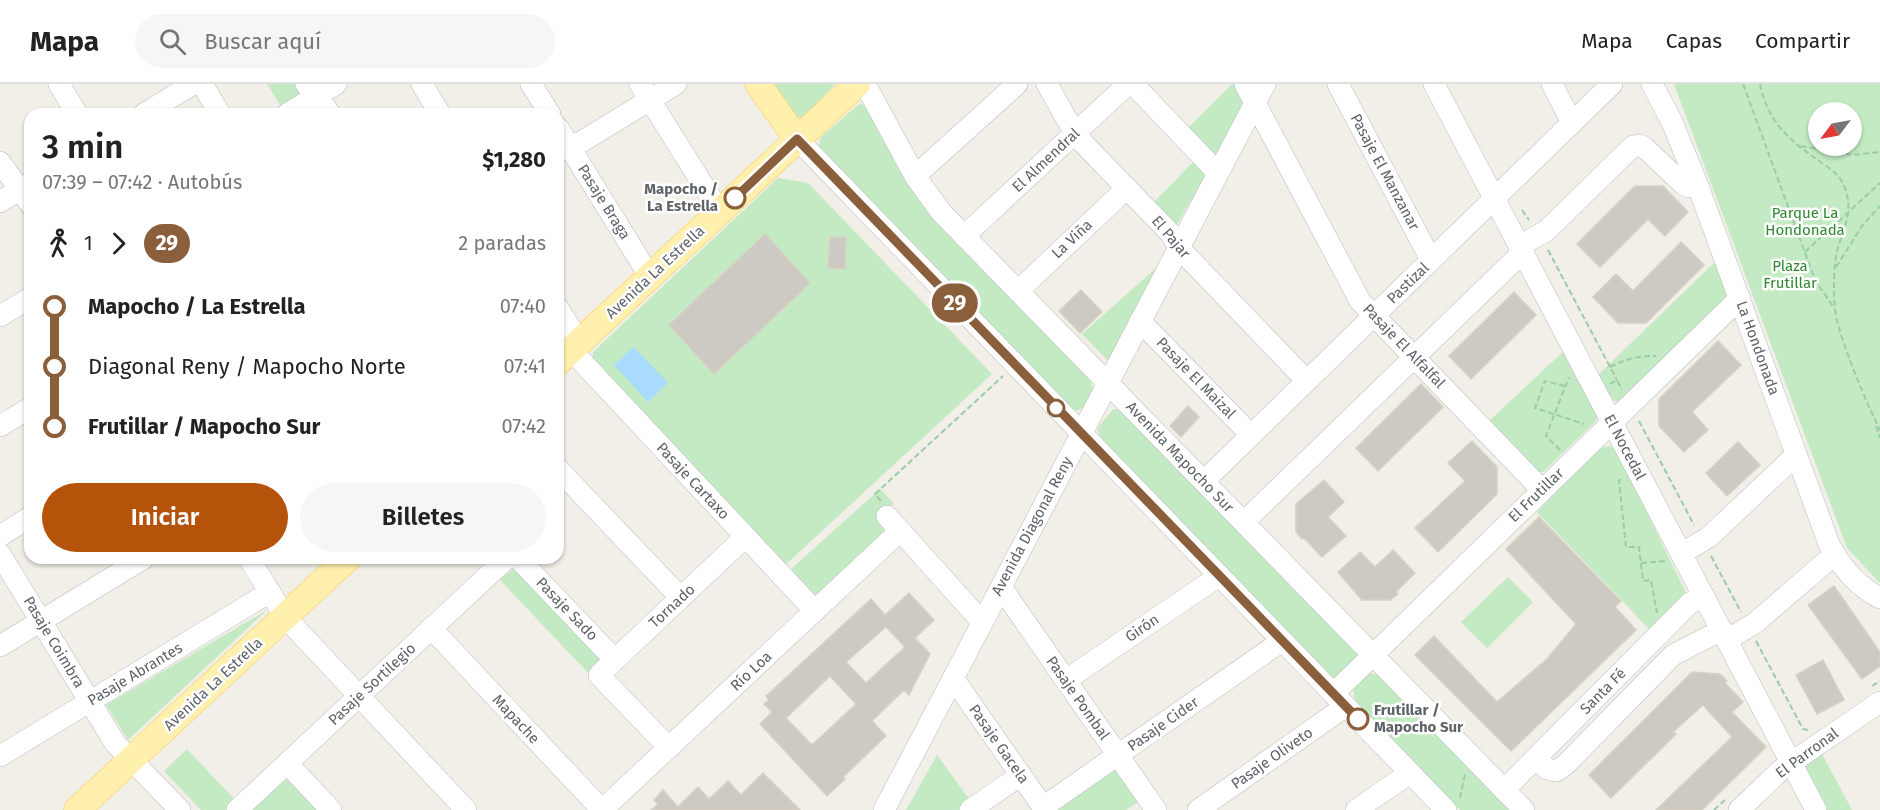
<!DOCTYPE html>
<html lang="es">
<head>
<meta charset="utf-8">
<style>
	:root { --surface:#fff; --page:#f6f6f6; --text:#222; --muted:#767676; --line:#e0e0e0; --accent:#b45309 }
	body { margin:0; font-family:"Fira Sans",sans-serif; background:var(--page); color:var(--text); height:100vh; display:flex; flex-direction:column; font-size:22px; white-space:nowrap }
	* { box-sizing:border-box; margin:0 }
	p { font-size:20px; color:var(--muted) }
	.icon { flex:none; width:33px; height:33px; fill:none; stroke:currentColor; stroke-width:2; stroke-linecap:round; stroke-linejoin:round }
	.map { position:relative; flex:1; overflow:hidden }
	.details { position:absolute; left:24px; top:24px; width:540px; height:456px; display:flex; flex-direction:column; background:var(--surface); border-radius:18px; box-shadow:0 2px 4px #0004 }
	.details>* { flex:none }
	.badge { padding:0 12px; border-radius:20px; font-size:21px; line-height:39px }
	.needle { width:39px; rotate:238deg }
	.fabs { position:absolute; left:1808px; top:18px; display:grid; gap:12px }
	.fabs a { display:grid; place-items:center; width:54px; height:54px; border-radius:50%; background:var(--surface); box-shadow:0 2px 4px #0004; font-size:30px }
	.map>.badge { position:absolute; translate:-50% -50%; box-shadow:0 0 0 3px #fff }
	.legs { display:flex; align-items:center; gap:9px; height:66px; padding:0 18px; font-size:20px }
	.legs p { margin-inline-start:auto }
	.overview { display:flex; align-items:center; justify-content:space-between; height:102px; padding:0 18px }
	h1 { font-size:33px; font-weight:600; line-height:45px }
	.button { display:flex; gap:12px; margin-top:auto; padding:12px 18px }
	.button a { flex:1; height:69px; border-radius:36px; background:var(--accent); color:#fff; font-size:24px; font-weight:600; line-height:69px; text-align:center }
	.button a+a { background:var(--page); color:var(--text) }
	ul { padding:0 18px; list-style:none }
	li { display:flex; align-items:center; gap:21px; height:60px; font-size:22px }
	li i { display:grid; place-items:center; width:9px; height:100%; margin:0 8px; background:currentColor }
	li i::after { content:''; width:15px; height:15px; margin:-8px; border:4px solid; border-radius:50%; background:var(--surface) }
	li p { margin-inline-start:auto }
	li:first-child i { background:linear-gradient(#0000 50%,currentColor 0) }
	li:last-child i { background:linear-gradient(currentColor 50%,#0000 0) }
	header { display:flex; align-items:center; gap:36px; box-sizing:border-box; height:84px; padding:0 30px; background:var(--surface); border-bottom:2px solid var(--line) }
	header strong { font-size:28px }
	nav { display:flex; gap:33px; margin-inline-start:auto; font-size:21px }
	.search { width:420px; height:54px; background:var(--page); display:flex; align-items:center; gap:15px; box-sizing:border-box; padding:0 21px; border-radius:33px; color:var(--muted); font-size:22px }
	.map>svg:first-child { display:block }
	.green { fill:#c3eac2; fill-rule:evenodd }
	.water { fill:#a9dbff }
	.building { fill:#cdcac4; stroke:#d7d1c4; stroke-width:1.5; fill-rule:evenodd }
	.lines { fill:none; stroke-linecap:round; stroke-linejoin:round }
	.minor-casing { stroke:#b9bdc1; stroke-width:22 }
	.major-casing { stroke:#fdca55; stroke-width:27 }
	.path { stroke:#9acca8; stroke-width:2; stroke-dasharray:6 3; stroke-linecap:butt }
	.minor { stroke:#fff; stroke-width:21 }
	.major { stroke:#fff0ae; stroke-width:26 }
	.line-1-casing { stroke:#fff; stroke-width:14 }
	.line-1 { stroke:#8b5e3c; stroke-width:9 }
	.stop-1-dot { fill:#fff; stroke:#8b5e3c; stroke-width:3 }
	.labels { text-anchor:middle; stroke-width:5; stroke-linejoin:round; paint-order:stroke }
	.street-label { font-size:15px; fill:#5e6368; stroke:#fff }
	.stop-label { font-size:15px; font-weight:bold; fill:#5e6368; stroke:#fff; text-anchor:end }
	.park-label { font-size:15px; fill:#2f8730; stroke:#fff }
</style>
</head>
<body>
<header>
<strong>Mapa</strong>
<div class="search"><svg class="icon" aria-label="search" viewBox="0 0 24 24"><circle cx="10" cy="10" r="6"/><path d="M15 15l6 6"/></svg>Buscar aquí</div>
<nav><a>Mapa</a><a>Capas</a><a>Compartir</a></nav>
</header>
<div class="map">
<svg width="1880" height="726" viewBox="0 0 1880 726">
	<rect width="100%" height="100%" fill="#f1efe7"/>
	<!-- green -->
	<g class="green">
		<polygon points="267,0 298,0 302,6 299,13 282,24"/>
		<polygon points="772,0 835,0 802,35 791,29"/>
		<polygon points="1232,0 1238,0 1246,19 1214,74 1186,46"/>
		<path d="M1674,0H1880V499L1847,464ZM1818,28H1851V62H1818Z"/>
		<path d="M859,20L864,21L903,93L932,133L1090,295L1094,309C1087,319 1084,329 1070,326L821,67L819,61L821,53Z"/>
		<polygon points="1196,75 1208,88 1176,142 1154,118"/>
		<polygon points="778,94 808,99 992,290 783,483 592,279 593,268"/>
		<polygon points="1165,176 1112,276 1107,276 1082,250"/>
		<polygon points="1717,176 1731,208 1727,215 1625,316 1617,318 1611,314 1598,291"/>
		<polygon points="1564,267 1598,328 1596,337 1543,388 1536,388 1490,336"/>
		<polygon points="1113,325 1122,326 1357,567 1359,577 1341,596 1332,594 1103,358 1097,345"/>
		<polygon points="1611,362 1619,371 1687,511 1652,548 1537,428 1600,364"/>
		<polygon points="880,405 894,420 877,435 892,451 818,518 790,486"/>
		<polygon points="518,480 607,576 592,593 500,496"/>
		<polygon points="1508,493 1533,518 1487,564 1461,538"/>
		<polygon points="267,526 128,656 106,621"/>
		<polygon points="1369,589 1382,591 1509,726 1460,726 1356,619 1353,606"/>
		<polygon points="187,665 235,716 225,726 201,726 164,687"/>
		<polygon points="1822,670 1852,726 1822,726 1804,683"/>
		<polygon points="937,671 972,719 962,726 906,726"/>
		<polygon points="1116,679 1141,716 1126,726 1054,726"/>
		<polygon points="284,692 317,726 250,726"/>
	</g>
	<!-- water -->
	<polygon class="water" points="634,263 668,299 648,318 614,281"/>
	<!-- building -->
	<g class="building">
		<polygon points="1635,102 1663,102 1688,128 1665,152 1648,135 1600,183 1577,160"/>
		<polygon points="765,150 810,199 714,290 669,241"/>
		<polygon points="830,153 846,153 845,185 828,184"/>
		<polygon points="1681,158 1704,181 1646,239 1618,239 1593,213 1616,190 1633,207"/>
		<polygon points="1081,206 1102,228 1080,249 1059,227"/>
		<polygon points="1514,208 1536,231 1471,295 1449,272"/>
		<polygon points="1718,257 1741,281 1692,328 1708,346 1684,368 1659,342 1659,315"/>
		<polygon points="1421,300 1443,323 1378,387 1356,364"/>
		<polygon points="1188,322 1199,333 1181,353 1170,342"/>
		<polygon points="1472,357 1497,383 1497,410 1438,468 1415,444 1465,397 1448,379"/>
		<polygon points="1738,358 1760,381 1727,412 1706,389"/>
		<polygon points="1324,396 1344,418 1328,433 1346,452 1322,473 1304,454 1302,455 1296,448 1296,420"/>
		<polygon points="1539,433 1621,517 1615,523 1636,546 1511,667 1415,571 1434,552 1497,618 1547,575 1576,540 1506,465"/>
		<polygon points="1393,466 1415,489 1396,508 1398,510 1390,516 1362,516 1338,488 1360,468 1375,483"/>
		<polygon points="1834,502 1880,568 1880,582 1862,595 1808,521"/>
		<path d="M909,509L934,536L915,554L930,570L909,611L904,606L872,637L886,652L843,693L845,695L827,712L760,640L772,628L764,620L769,616L766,612L871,515L885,531ZM886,543L905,563L866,599L846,578ZM830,592L856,620L812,661L786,634Z"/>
		<polygon points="1823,576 1844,616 1817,630 1796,591"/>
		<polygon points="1692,588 1720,590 1727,597 1725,599 1743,618 1732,628 1766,663 1702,726 1656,726 1732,653 1703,621 1673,648 1676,650 1611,714 1589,691"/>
		<polygon points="763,689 800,726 651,726 658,720 654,716 663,706 678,723 698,703 709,715 728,697 741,711"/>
	</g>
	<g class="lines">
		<!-- minor casing -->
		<g class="minor-casing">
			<g id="minor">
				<polyline points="59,0 77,30"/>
				<polyline points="202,0 220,30"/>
				<path d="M306,0C314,12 323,19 330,30"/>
				<polyline points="422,0 440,30"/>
				<polyline points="531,0 550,30"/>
				<polyline points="640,0 720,128"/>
				<polyline points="865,0 915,92 941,128 1524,726"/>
				<polyline points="1047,0 1066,34 1083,59 1171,150 1179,164 1307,297"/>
				<polyline points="1133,0 1218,89"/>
				<polyline points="1245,0 1360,217 1542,406"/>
				<polyline points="1338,0 1431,176"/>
				<polyline points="1434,0 1816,726"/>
				<polyline points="1552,0 1572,39"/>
				<path d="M1652,0L1672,38L1698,102L1829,460C1841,483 1857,502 1880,514"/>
				<polyline points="144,30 193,0"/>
				<polyline points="287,30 336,0"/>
				<polyline points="558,44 650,193"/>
				<polyline points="797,55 1446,726"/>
				<polyline points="558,67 581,58 676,0"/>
				<polyline points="0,78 30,120"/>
				<polyline points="915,92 1017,0"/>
				<polyline points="0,118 30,99"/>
				<polyline points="964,152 1128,0"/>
				<polyline points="1519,162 1546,147 1633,62 1639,61 1645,64 1683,100 1689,103 1698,102"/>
				<polyline points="1018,207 1127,104"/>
				<polyline points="558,224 579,258"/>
				<polyline points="0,232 30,214"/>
				<polyline points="1140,237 1251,351"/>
				<polyline points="571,266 815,527"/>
				<polyline points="0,342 30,324"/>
				<polyline points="558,385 681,514"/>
				<polyline points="1204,397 1612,0"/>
				<polyline points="887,432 982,538"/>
				<polyline points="1244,438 1523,168"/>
				<polyline points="0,452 30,433"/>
				<polyline points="1682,469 1709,453 1796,371"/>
				<polyline points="0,470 115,659 180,726"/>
				<polyline points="249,474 285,533 466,726"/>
				<polyline points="518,474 615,576"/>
				<polyline points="1001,503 1156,726"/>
				<polyline points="431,544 602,726"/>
				<polyline points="1727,556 1755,539 1834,471"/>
				<polyline points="0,562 144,474"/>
				<polyline points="953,594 1045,726"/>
				<polyline points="1066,596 1219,492"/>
				<polyline points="1333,610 1740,214"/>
				<polyline points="669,664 599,591 745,453"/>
				<polyline points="0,672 270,508"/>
				<polyline points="1536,674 1547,685 1556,687 1565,681 1673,571 1722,546"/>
				<polyline points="287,679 331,726"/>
				<polyline points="1504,706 1690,519 1704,512"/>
				<polyline points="1043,723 1282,557"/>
				<polyline points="237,726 507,474"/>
				<polyline points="602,726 900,447"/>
				<polyline points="884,726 1265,0"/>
				<polyline points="970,726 1021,691"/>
				<polyline points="1198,726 1346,622"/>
				<polyline points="1356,726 1410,689"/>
				<polyline points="1739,726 1782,685 1880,618"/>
			</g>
		</g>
		<!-- major casing -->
		<g class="major-casing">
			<g id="major">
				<polyline points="758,0 797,55"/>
				<polyline points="558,278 857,0"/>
				<polyline points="77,726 348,474"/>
			</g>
		</g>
		<!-- path -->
		<g class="path">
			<polyline points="1743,0 1815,196 1834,224"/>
			<path d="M1760,0C1767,35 1786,54 1815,74C1826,82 1839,89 1844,102C1854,126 1845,141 1838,163C1835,174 1834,188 1834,200C1833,233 1840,248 1851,279C1860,302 1869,324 1880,346"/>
			<polyline points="1801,62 1852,71 1880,68"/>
			<polyline points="1522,126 1529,136"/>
			<polyline points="1548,166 1617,296"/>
			<polyline points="1805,168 1880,99"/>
			<polyline points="1836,183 1862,142 1880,122"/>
			<path d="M1610,283C1625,275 1638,272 1656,272"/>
			<polyline points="1610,300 1617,296 1622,306"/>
			<polyline points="1565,302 1545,297 1535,324 1584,340"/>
			<polyline points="1639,337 1694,441"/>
			<polyline points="1876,342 1880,354"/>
			<polyline points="1560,366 1546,352 1569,293"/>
			<polyline points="1621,395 1619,397 1626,463 1639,463 1643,497 1651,496 1657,529"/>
			<polyline points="881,417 875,410 1003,292"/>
			<polyline points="1711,472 1741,528"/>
			<polyline points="1641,479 1665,477"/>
			<polyline points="1756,557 1803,645 1808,646"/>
			<polyline points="1872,602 1880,597"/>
			<polyline points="1460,714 1465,690"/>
			<polyline points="1714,726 1725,716"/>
		</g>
		<!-- minor -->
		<use href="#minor" class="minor"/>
		<!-- major -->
		<use href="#major" class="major"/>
	</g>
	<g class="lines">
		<!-- line-1 casing -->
		<g class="line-1-casing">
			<polyline id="line-1" points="735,114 797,55 1358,635"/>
		</g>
		<!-- line-1 -->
		<use href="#line-1" class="line-1"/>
	</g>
	<!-- markers -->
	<g class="stop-1-dot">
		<circle cx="735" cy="114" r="10"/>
		<circle cx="1056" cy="324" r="8"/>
		<circle cx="1358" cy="635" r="10"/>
	</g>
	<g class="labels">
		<!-- street labels -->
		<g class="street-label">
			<text transform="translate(1046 76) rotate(-43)" y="5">El Almendral</text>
			<text transform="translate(1385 88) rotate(62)" y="5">Pasaje El Manzanar</text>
			<text transform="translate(604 118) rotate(58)" y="5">Pasaje Braga</text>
			<text transform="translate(1171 153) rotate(50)" y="5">El Pajar</text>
			<text transform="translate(1072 155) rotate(-43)" y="5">La Viña</text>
			<text transform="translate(655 188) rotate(-43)" y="5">Avenida La Estrella</text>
			<text transform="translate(1408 199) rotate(-44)" y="5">Pastizal</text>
			<text transform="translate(1404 262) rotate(46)" y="5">Pasaje El Alfalfal</text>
			<text transform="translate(1758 264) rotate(70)" y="5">La Hondonada</text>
			<text transform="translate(1196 294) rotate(46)" y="5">Pasaje El Maizal</text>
			<text transform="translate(1625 363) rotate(62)" y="5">El Nocedal</text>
			<text transform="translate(1180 373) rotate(46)" y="5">Avenida Mapocho Sur</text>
			<text transform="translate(693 397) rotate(47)" y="5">Pasaje Cartaxo</text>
			<text transform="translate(1536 411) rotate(-44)" y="5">El Frutillar</text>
			<text transform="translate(1032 442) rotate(-62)" y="5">Avenida Diagonal Reny</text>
			<text transform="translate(672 522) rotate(-43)" y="5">Tornado</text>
			<text transform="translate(567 525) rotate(46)" y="5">Pasaje Sado</text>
			<text transform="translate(1142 544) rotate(-34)" y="5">Girón</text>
			<text transform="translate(54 558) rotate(59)" y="5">Pasaje Coimbra</text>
			<text transform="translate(751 587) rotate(-43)" y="5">Río Loa</text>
			<text transform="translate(135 590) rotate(-31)" y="5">Pasaje Abrantes</text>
			<text transform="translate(213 600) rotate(-43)" y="5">Avenida La Estrella</text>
			<text transform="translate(372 600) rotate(-43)" y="5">Pasaje Sortilegio</text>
			<text transform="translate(1603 607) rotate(-45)" y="5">Santa Fé</text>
			<text transform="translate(1078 614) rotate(55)" y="5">Pasaje Pombal</text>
			<text transform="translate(516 635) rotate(47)" y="5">Mapache</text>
			<text transform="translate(1163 640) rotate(-35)" y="5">Pasaje Cider</text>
			<text transform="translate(999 660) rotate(55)" y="5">Pasaje Gacela</text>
			<text transform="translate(1807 669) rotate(-36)" y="5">El Parronal</text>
			<text transform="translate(1272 674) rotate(-35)" y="5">Pasaje Oliveto</text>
		</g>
		<!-- stop labels -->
		<g class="stop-label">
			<text x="718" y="110">Mapocho /<tspan x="718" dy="17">La Estrella</tspan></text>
			<text x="1374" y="631" text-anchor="start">Frutillar /<tspan x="1374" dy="17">Mapocho Sur</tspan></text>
		</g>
		<!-- park labels -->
		<g class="park-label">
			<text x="1805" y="134">Parque La<tspan x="1805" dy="17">Hondonada</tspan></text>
			<text x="1790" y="187">Plaza<tspan x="1790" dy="17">Frutillar</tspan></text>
		</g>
	</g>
</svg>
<div class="fabs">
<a><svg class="needle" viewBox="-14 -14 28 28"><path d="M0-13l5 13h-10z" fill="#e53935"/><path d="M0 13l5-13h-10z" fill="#767676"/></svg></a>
</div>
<b class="badge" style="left:955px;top:219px;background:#8b5e3c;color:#fff">29</b>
<section class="details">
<div class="overview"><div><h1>3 min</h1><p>07:39 – 07:42 · Autobús</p></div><b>$1,280</b></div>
<div class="legs"><svg class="icon" aria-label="walk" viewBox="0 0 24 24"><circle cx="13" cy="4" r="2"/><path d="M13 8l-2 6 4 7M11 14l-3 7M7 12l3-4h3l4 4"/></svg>1<svg class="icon" aria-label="forward" viewBox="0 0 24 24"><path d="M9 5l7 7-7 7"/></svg><b class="badge" style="background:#8b5e3c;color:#fff">29</b><p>2 paradas</p></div>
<ul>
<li><i style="color:#8b5e3c"></i><b>Mapocho / La Estrella</b><p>07:40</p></li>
<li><i style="color:#8b5e3c"></i><span>Diagonal Reny / Mapocho Norte</span><p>07:41</p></li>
<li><i style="color:#8b5e3c"></i><b>Frutillar / Mapocho Sur</b><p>07:42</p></li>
</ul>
<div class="button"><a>Iniciar</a><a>Billetes</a></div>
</section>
</div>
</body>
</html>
